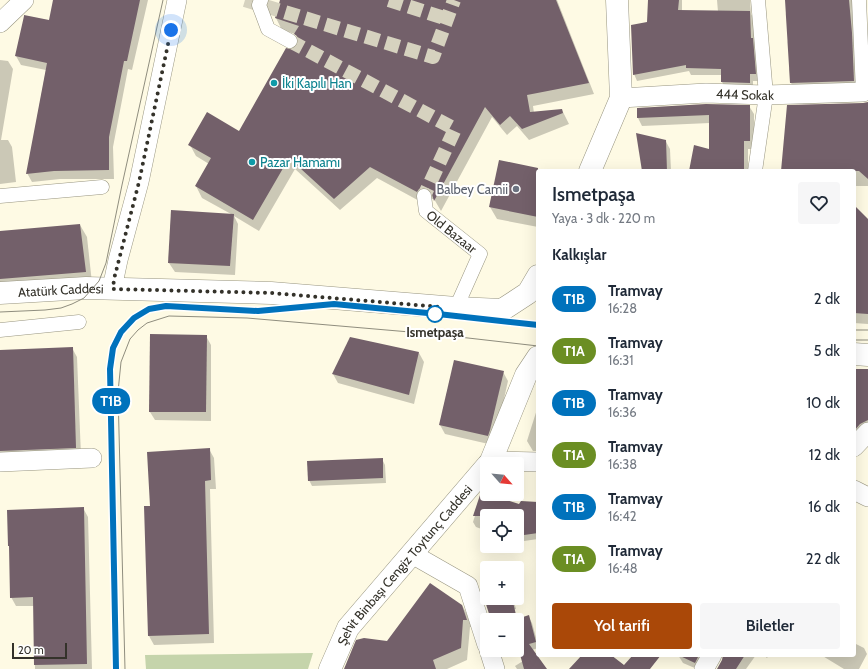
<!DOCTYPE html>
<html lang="tr">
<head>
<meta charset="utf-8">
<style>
	:root { --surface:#fff; --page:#f6f6f7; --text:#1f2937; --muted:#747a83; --accent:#aa4808 }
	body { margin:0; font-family:Cabin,sans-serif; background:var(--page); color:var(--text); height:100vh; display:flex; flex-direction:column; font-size:15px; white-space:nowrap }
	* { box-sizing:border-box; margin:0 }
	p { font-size:13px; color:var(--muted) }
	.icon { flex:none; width:22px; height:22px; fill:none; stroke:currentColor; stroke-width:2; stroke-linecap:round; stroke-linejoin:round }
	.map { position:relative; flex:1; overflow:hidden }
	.details { position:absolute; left:536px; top:169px; width:320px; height:488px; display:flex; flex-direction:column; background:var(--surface); border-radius:4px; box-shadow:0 4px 16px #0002 }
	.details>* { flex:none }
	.badge { padding:0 8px; border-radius:13px; font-size:14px; line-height:26px }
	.needle { width:26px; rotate:117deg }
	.tools { position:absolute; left:480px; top:457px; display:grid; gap:8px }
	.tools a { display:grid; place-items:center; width:44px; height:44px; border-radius:4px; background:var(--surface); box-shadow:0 4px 16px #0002; font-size:20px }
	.scale { position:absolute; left:12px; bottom:10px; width:55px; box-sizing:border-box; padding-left:4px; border:2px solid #34322a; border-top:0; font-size:11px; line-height:14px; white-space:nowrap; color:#34322a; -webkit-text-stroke:3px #fff; paint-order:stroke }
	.you { position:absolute; width:20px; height:20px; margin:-10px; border:3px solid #fff; border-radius:50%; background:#1a73e8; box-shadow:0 0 0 6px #1a73e833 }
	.map>.badge { position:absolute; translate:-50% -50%; box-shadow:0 0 0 2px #fff }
	h2 { padding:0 16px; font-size:15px; line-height:36px }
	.round { display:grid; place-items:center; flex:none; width:42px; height:42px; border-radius:4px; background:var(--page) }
	.headline { display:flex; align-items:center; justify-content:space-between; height:68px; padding:0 16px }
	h1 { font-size:19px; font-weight:600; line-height:30px }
	.action { display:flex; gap:8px; margin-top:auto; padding:8px 16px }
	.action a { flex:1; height:46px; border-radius:4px; background:var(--accent); color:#fff; font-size:16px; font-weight:600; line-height:46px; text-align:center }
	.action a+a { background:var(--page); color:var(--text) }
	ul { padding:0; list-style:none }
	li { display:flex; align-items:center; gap:12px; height:52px; padding:0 16px }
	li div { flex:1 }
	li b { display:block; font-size:15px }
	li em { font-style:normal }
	li .badge { min-width:44px; font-weight:700; text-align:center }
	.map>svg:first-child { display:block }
	.green { fill:#c5d4ab }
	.shadow { fill:#0003 }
	.building { fill:#73606a }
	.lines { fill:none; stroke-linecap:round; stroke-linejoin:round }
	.pedestrian-tunnel { stroke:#d6d2bf; stroke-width:14; stroke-dasharray:14 7; stroke-linecap:butt }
	.pedestrian-casing { stroke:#989580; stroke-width:15 }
	.minor-casing { stroke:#989580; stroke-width:20 }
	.tertiary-casing { stroke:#989580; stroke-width:23 }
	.secondary-casing { stroke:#989580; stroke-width:23 }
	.pedestrian { stroke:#fff; stroke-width:14 }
	.minor { stroke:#fff; stroke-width:19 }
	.tertiary { stroke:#fff; stroke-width:22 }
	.secondary { stroke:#fff; stroke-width:22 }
	.tram { stroke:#8f8d7e; stroke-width:1 }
	.line-casing { stroke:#fff; stroke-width:9 }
	.line { stroke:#0072bc; stroke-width:6 }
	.walk { stroke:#34322a; stroke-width:4; stroke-dasharray:0 7.2 }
	.culture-dot { fill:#0f9aa8; stroke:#fff; stroke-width:1.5 }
	.worship-dot { fill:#6b7280; stroke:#fff; stroke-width:1.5 }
	.stop-dot { fill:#fff; stroke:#0072bc; stroke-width:2 }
	.labels { text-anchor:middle; stroke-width:4; stroke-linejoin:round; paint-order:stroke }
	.culture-label { font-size:13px; fill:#0d838f; stroke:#fff; text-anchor:start }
	.street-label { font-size:13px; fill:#34322a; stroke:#fff }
	.worship-label { font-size:13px; fill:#5b616d; stroke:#fff; text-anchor:end }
	.stop-label { font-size:13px; font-weight:bold; fill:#34322a; stroke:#fff }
</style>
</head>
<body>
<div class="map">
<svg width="868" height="669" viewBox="0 0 868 669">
	<rect width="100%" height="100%" fill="#fefae4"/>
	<!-- green -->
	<polygon class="green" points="313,653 308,669 146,669 145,655"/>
	<!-- shadow -->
	<g class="shadow">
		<polygon points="54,0 148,0 132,70 128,69 113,147 114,179 60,179 32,182 27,173 46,70 21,65 16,56 50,21"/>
		<polygon points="281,0 557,0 594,94 533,106 534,113 562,110 569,124 529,140 517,126 507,135 492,117 441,211 434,199 429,199 423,203 377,178 340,210 295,169 259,231 234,216 238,224 235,275 175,272 169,263 231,214 202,198 196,186 209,164 196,156 190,145 239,132 295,49 299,41 295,34 282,30 276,18"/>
		<polygon points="649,0 682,0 682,11 718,12 717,0 750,0 751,14 754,19 759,81 753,81 753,90 726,89 722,82 722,75 691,75 689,71 637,81 634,74 648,23"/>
		<polygon points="786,0 858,0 863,55 865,102 803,104 791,83"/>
		<polygon points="0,60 8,61 13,69 1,140 8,140 12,147 16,182 0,184"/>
		<polygon points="868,103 868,186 854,186 854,171 782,171 864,104"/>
		<polygon points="749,106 754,114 754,149 748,149 748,171 690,171 710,150 710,123 642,126 638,118 638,109"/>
		<polygon points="665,140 670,149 671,171 643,171"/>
		<polygon points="500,161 545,171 538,171 538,227 497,219 490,207"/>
		<polygon points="854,207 868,221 868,324 854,323"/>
		<polygon points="80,225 87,237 92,283 0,291 0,232"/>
		<polygon points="206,336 211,345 211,421 155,420 150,412"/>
		<polygon points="72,348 77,357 81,456 0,461 0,351"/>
		<polygon points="419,353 424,362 414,404 338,383 333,374"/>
		<polygon points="854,370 868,370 868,433 854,448"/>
		<polygon points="503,372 508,381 495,439 493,445 445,434 440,425"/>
		<polygon points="538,406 538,451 533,451 527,441"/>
		<polygon points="209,449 214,458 216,489 210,489 214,643 154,645 149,636 151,507"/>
		<polygon points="382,459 385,465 386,483 312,486 309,480"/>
		<polygon points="482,494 520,506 538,503 538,539 517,542 517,516 487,516 487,531 476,527 473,522"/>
		<polygon points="83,508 88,517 92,669 35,669 34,606 16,606 11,597"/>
		<polygon points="487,583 487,598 513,598 516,609 492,615 488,609 482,584"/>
		<polygon points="462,605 469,618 472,627 470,627 467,660 447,669 345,669 387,643"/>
		<polygon points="528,616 532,623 538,645 538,648 532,650 546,669 517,669 515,666 523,661 517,640 517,620 516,620"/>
		<polygon points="854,643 864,648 867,654 859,669 844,669 821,655 854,655"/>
		<polygon points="678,655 710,655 697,669 683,663"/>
		<polygon points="724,655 756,655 746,669 718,669 723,660"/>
		<polygon points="763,655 769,655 767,658"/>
	</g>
	<!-- building -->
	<g class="building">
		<polygon points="53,0 140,0 127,61 124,61 109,137 109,170 54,171 26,174 47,63 15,56 24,16 24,15 49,20"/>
		<polygon points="280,0 556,0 589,83 527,95 530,112 562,109 563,113 522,129 510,116 500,125 485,107 434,201 431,191 428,188 422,188 419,189 417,192 370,167 334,199 289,158 253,220 195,186 211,158 188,145 207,112 239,131 286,48 291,49 295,48 297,45 298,40 297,36 294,34 299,26 275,18"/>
		<polygon points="648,0 679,0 678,10 750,11 751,38 753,38 756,74 750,74 750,83 721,82 721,69 686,68 686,65 633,75 631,25 647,22"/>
		<polygon points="785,0 849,0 852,33 854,81 790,83"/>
		<polygon points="868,102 868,179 859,171 781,171 787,105 863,103"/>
		<polygon points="706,104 750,105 750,141 744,141 744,171 689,171 694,145 709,149 709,115 637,118 637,108"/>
		<polygon points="636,133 666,140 667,171 642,171"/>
		<polygon points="499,160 538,168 538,217 489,207"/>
		<polygon points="854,205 868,219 868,314 854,313"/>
		<polygon points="171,210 234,214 230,266 168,263"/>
		<polygon points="80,224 86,272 0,279 0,231"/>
		<polygon points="150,334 207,335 206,412 149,412"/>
		<polygon points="350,337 419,352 409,395 332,374"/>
		<polygon points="73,347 76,448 0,451 0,350"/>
		<polygon points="454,360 504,371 490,430 488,436 439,425"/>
		<polygon points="854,369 868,369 868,420 860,424 854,431"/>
		<polygon points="210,448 211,480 205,481 209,634 148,636 144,506 150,506 147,452"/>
		<polygon points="383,458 383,478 308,481 307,461"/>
		<polygon points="481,492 519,504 521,501 538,502 538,533 517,536 517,516 473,516"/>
		<polygon points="84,507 87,664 34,665 33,597 10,598 9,546 8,546 7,510"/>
		<polygon points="430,583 462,605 467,620 463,620 461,648 433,660 436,669 344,669 356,640 364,638 387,641"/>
		<polygon points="484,598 512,598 517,619 529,615 536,642 529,644 547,669 524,669 518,647 517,647 517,620 491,620"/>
		<polygon points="582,655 611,655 624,665 633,655 661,655 650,669 569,669"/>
		<polygon points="678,655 699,655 695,663"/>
		<polygon points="723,655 745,655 736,669 717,669 722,660"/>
	</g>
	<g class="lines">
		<!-- pedestrian-tunnel -->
		<g class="pedestrian-tunnel">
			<polyline points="245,0 433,57 454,0"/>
			<polyline points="389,0 447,19"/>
			<polyline points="290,41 455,129 424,196"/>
		</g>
		<!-- pedestrian casing -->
		<g class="pedestrian-casing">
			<g id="pedestrian">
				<polyline points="261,0 259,5 268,29 290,41"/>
				<polyline points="859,0 863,92"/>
				<polyline points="755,171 766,95 758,0"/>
				<polyline points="0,196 102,187"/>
				<path id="s1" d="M424,196L426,211L480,254L456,308"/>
				<polyline points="0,330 79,322"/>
			</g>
		</g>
		<!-- minor casing -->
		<g class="minor-casing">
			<g id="minor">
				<polyline points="0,23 24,0"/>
				<path id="s2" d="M621,98L706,93L766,95L863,92L868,89"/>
				<polyline points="113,289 114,279 118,260 139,182 177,0"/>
				<polyline points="854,447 868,432"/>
				<polyline points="491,461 538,462"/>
				<polyline points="0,462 92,458"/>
				<polyline points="854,490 868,497"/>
				<polyline points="412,554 468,586 487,645"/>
				<polyline points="489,650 495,669"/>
				<polyline points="704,669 712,655"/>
			</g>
		</g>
		<!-- tertiary casing -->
		<g class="tertiary-casing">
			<g id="tertiary">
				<path id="s3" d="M0,293L86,288L271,293L456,308L502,310L528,293L538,276"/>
				<polyline points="854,354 868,355"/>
			</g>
		</g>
		<!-- secondary casing -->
		<g class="secondary-casing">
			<g id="secondary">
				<polyline points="590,171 621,98 617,0"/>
				<polyline points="489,464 491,461 526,375 538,357"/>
				<path id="s4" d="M330,669L348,628L487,466"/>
			</g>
		</g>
		<!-- pedestrian -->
		<use href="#pedestrian" class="pedestrian"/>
		<!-- minor -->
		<use href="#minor" class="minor"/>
		<!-- tertiary -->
		<use href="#tertiary" class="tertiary"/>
		<!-- secondary -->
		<use href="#secondary" class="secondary"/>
		<!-- tram -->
		<g class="tram">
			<polyline points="0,312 45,310 61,308 72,304 84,298 99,281 106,263 122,185 163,0"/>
			<polyline points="854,330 868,330"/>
			<polyline points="854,340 868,340"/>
			<polyline points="116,669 110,369 113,348 121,332 134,318 149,309 166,305 259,311 334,304 438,314 538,325"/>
			<polyline points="125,669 118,392 121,362 130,339 138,330 147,323 169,316 247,318 433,334 538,346"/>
		</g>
	</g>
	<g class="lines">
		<!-- line casing -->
		<g class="line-casing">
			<polyline id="line" points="116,669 110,369 113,348 121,332 134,318 149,309 166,306 258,311 334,304 438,314 538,325"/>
		</g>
		<!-- line -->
		<use href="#line" class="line"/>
		<!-- walk -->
		<polyline class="walk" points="171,30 139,182 114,279 113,289 271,293 441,307 435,314"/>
	</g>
	<!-- markers -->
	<g class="culture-dot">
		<circle cx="274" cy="83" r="4"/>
		<circle cx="252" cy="162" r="4"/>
	</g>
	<circle class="worship-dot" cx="516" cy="189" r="4"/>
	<circle class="stop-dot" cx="435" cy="314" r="8"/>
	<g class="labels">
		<!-- culture labels -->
		<g class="culture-label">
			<text x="282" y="88">İki Kapılı Han</text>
			<text x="260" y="167">Pazar Hamamı</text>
		</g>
		<!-- street labels -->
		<g class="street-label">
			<text dy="5" stroke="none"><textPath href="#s2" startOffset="124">444 Sokak</textPath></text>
			<text dy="5" stroke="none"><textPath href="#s1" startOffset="48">Old Bazaar</textPath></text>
			<text dy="5" stroke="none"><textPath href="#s3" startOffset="61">Atatürk Caddesi</textPath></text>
			<text dy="5" stroke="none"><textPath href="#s4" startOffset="129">Şehit Binbaşı Cengiz Toytunç Caddesi</textPath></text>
		</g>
		<!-- worship labels -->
		<g class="worship-label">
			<text x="508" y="194">Balbey Camii</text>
		</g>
		<!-- stop labels -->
		<g class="stop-label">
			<text x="435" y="337">Ismetpaşa</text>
		</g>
	</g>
</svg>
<div class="tools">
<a><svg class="needle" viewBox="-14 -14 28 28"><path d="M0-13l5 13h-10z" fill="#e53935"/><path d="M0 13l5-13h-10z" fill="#747a83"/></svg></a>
<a><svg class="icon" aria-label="locate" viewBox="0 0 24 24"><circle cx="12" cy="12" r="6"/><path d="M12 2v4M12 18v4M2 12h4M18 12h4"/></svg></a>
<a>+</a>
<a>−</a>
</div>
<div class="scale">20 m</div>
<div class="you" style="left:171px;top:30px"></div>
<b class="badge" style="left:111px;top:401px;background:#0072bc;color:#fff">T1B</b>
<section class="details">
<div class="headline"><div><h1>Ismetpaşa</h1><p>Yaya · 3 dk · 220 m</p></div><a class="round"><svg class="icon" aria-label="heart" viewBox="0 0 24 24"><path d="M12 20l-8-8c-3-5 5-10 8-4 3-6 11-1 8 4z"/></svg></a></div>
<h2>Kalkışlar</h2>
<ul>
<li><span class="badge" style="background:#0072bc;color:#fff">T1B</span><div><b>Tramvay</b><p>16:28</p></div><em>2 dk</em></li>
<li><span class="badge" style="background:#6b8e23;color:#fff">T1A</span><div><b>Tramvay</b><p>16:31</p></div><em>5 dk</em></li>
<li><span class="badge" style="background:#0072bc;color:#fff">T1B</span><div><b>Tramvay</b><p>16:36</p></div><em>10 dk</em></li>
<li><span class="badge" style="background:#6b8e23;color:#fff">T1A</span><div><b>Tramvay</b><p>16:38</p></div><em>12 dk</em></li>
<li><span class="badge" style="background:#0072bc;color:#fff">T1B</span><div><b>Tramvay</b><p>16:42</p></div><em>16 dk</em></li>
<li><span class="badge" style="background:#6b8e23;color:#fff">T1A</span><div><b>Tramvay</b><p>16:48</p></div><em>22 dk</em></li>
</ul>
<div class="action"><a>Yol tarifi</a><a>Biletler</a></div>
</section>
</div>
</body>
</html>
